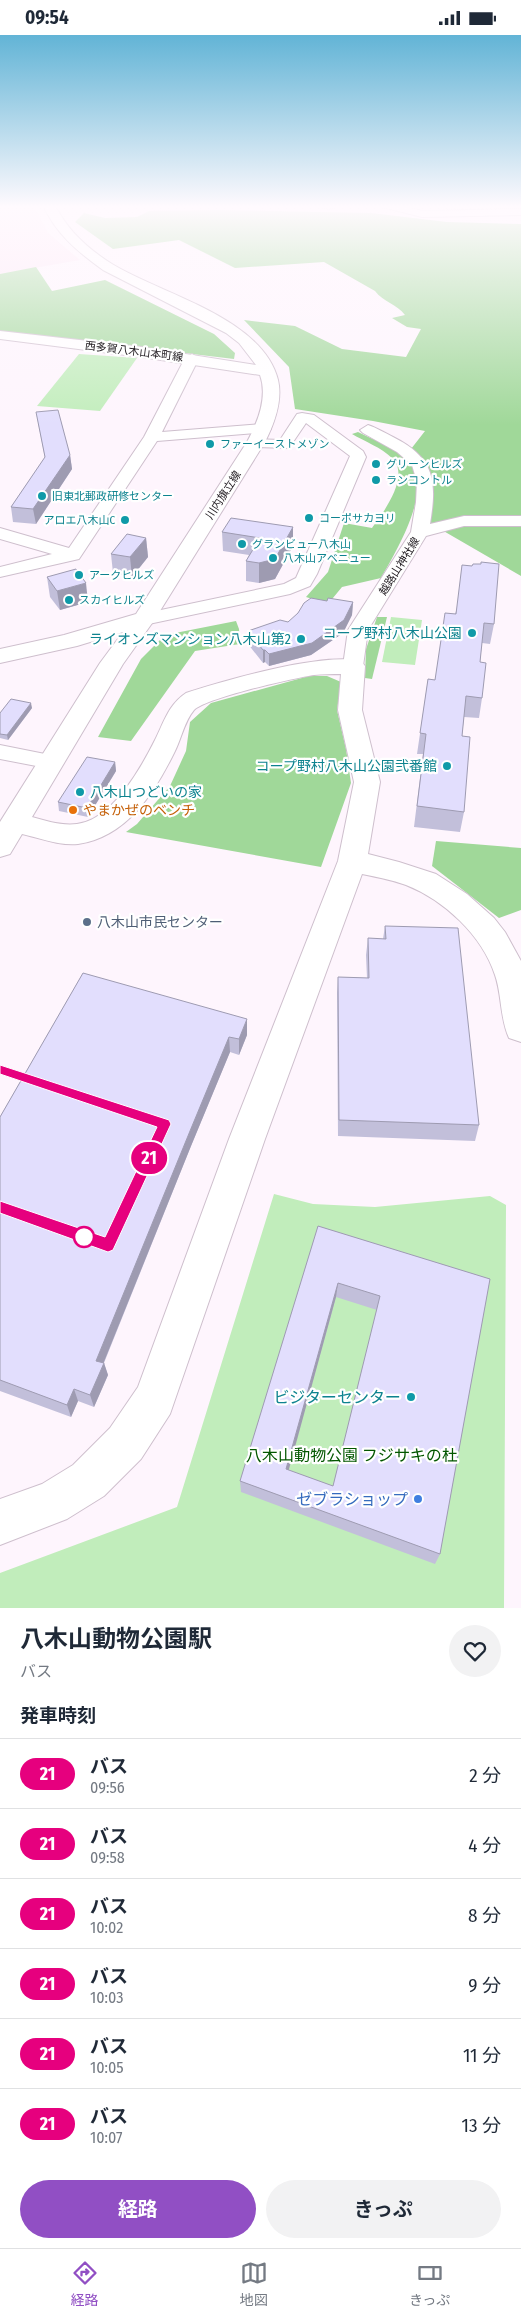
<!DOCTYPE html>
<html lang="ja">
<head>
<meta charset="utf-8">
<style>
	:root { --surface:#fff; --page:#f2f2f3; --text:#1f2937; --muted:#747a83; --line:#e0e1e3; --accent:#914fc4 }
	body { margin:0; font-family:"Fira Sans Condensed","Noto Sans JP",sans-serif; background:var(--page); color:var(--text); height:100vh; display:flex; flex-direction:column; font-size:19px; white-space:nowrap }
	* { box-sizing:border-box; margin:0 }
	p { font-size:16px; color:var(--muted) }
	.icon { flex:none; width:28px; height:28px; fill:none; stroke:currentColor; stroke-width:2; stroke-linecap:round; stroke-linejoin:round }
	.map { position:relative; height:1573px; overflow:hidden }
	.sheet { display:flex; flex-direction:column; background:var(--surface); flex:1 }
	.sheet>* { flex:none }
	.badge { padding:0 10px; border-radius:16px; font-size:18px; line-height:32px }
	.map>.badge { position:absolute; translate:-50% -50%; box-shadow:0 0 0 2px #fff }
	h2 { padding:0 20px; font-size:19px; line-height:45px }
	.round { display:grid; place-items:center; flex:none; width:52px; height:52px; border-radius:26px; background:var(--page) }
	.head { display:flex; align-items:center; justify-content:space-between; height:85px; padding:0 20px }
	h1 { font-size:24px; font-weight:700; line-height:38px }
	.primary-button { display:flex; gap:10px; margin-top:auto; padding:10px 20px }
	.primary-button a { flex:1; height:58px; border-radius:30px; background:var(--accent); color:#fff; font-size:20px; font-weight:700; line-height:58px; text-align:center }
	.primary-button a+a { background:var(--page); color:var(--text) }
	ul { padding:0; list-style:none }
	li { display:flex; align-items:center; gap:15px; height:70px; padding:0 20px; border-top:1px solid var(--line) }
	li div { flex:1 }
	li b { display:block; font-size:19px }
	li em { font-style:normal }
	li .badge { min-width:55px; font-weight:700; text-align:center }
	.status { display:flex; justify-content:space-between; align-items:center; height:35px; padding:0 25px; background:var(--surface); direction:ltr }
	.status svg { height:14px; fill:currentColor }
	.menu { display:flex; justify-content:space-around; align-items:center; height:70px; border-top:1px solid var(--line); background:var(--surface); font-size:14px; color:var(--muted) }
	.menu a { display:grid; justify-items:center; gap:2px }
	.menu .current { color:var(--accent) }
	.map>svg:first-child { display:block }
	.medical { fill:#fde7f5 }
	.green { fill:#c1edbb }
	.forest { fill:#a0d899 }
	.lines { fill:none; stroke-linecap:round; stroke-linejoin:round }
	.minor-casing { stroke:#cebfcd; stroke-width:2 }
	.tertiary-casing { stroke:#cebfcd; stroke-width:2 }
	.minor { fill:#fff; fill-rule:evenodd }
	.tertiary { fill:#fff; fill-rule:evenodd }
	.wall { fill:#c2bfda; fill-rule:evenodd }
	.shaded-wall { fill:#9e9bb1 }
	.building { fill:#e2defd; stroke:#9e9bb1; fill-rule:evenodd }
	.line { fill:#e6007e; stroke:#fff }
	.culture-dot { fill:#0f9aa8; stroke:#fff; stroke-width:2 }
	.food-dot { fill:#e8710a; stroke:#fff; stroke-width:2 }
	.service-dot { fill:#5c6f8a; stroke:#fff; stroke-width:2 }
	.stop-dot { fill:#fff; stroke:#e6007e; stroke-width:2.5 }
	.shop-dot { fill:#3f7fe0; stroke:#fff; stroke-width:2 }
	.labels { text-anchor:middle; stroke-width:4.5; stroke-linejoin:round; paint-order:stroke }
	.far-street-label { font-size:11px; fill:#272227; stroke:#fff }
	.far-culture-label { font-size:11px; fill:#0d838f; stroke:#fff; text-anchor:start }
	.culture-label { font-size:14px; fill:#0d838f; stroke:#fff; text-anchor:end }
	.food-label { font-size:14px; fill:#c56008; stroke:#fff; text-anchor:start }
	.service-label { font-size:14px; fill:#4e5e75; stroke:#fff; text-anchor:start }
	.near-culture-label { font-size:16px; fill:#0d838f; stroke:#fff; text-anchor:end }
	.near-park-label { font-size:16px; fill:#035700; stroke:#fff }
	.near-shop-label { font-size:16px; fill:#366cbe; stroke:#fff; text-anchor:end }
</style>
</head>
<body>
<div class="status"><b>09:54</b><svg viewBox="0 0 49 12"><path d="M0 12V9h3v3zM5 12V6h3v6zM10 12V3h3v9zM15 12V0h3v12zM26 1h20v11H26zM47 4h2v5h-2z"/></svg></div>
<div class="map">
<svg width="521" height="1573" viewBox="0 0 521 1573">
	<rect width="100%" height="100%" fill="#fef5fd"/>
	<!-- medical -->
	<polygon class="medical" points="34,171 48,198 80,225 0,239 0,173"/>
	<!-- green -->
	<g class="green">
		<polygon points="79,319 137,323 100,376 37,371"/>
		<polygon points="391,582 422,585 415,630 382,627"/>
		<polygon points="274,1159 313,1169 375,1172 490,1161 506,1170 504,1573 0,1573 0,1538 177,1472"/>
	</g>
	<!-- forest -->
	<g class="forest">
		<path d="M218,175L371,178L447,187L521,189V541L428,487C431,457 439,435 411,414L425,396L373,386L295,374L289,332L244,285L295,291L342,314L406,322L421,294L407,292L392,283L405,280C397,269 383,267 375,256L324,227L235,233L179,205L113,214L75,187L84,178L105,183L137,182L149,176Z"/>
		<polygon points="36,232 52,256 105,245 214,299 235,318 234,324 0,296 0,239"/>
		<path d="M358,397C375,406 398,413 411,428C433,456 395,518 381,543L342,552L328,569L306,562L328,537L344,488L372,493C383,478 411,441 392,423C382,413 364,406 352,399Z"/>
		<polygon points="377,582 387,582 372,644 365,643 366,614"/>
		<polygon points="236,586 239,594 240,609 195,616 131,706 98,702 141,624 165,600"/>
		<polygon points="309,641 327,641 341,647 337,675 346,714 351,748 321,832 126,797 137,789 170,751 186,716 190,687 211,668"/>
		<polygon points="436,806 521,813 521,875 499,883 432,831"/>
	</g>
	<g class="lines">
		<!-- minor casing -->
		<g class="minor-casing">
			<g id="minor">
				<path d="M319,170H339C335,175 323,175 319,170Z"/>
				<polygon points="381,170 398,170 422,176 521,174 521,180 422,182 382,172"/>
				<polygon points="192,319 199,323 162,397 263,389 268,391 271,394 268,397 157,406 79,524 0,542 0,532 52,519 0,504 0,493 69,513 144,402 185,323"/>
				<polygon points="302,378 314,380 363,416 366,422 317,539 310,551 290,559 144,590 137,588 134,584 137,580 284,549 296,543 350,421 306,388 289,413 256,412 251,410 248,407 251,404 280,405 297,379"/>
				<path d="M368,390C377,393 385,398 393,402C435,423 437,446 430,489L464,481H521V491H464L426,501L368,595L363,631L360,635L353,637L346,635L343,631L348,595L411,497L416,467L417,447L412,430L397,417L363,398L360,395Z"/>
				<polygon points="0,710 60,722 63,727 60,732 52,734 0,724"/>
			</g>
		</g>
		<!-- tertiary casing -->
		<g class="tertiary-casing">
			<path id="tertiary" d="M43,170H55C67,195 88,214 112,229C161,259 263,283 278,345C283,366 274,389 265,407L155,584L123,629L32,782C46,786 62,791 77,789C112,785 141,733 155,705C164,687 169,669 186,658C226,645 323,617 361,626L365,631L362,675L380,747L368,819L399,827L436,839L467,859L494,883L505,897L521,926V1007L509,1003C500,984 502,960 495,940C482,900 444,865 406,850C392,845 377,842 362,839L265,1104L170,1379L141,1424L104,1461L67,1484L0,1510V1464L42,1449L73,1430L110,1393L138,1352L229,1104L338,826L354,747L338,675L341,639C332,639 323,639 314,640C294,643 206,663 194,675C185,685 181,704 175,716C155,757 127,802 78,809C60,811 39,803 22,799L10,819L0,822V787L100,628L123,597L77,611L0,628V614L64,600L136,579L247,407C258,387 268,362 260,340L141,322L0,304V296L141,312L256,330L239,308L226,298L103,235C78,217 56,199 43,170Z"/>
		</g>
		<!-- minor -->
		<use href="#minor" class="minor"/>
		<!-- tertiary -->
		<use href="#tertiary" class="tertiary"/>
	</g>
	<!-- wall -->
	<g class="wall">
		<polygon points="36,377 70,420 72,434 36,489 13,487 11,472 45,423"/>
		<polygon points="293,492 293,511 275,544 259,548 246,546 246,526 249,520 223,516 222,497"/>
		<polygon points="146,503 148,522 132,542 113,538 111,519"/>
		<polygon points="472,531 494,589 490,609 482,608 480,627 482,663 479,683 464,682 462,701 464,777 460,797 414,792 423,719 417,719 428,644 435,645 455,579"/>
		<polygon points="47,542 88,567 60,575 50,562"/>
		<polygon points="327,566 353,567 352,580 343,598 311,620 269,631 265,627 263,628 248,609 248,596 288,587"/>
		<polygon points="32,673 8,705 0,703 0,678"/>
		<polygon points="115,727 116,736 88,782 59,776 58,767"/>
		<polygon points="385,891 479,1090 475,1106 338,1101 337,958 338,942 367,943 366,920 368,903 383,904"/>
		<polygon points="83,938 247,1000 239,1020 230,1017 191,1111 104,1328 108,1340 94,1372 78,1366 71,1382 0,1356 0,1082"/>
		<path d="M318,1191L490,1244L440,1519L435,1529L241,1457L240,1446ZM336,1262L377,1275L333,1451L288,1435Z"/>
	</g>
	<!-- shaded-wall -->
	<g class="shaded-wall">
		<polygon points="70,420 72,434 36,489 33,474"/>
		<polygon points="293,492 293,511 275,544 259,548 259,528"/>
		<polygon points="146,503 148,522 132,542 130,522"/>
		<polygon points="86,548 88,567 60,575 57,556"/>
		<polygon points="353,567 352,580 343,598 311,620 269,631 269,619"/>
		<polygon points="263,615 265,615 265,627 263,628"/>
		<polygon points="31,668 32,673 8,705 7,700"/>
		<polygon points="115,727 116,736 88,782 87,773"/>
		<polygon points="247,984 247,1000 239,1020 239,1004"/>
		<polygon points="229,1002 230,1017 191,1111 99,1339 96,1326 190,1096"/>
		<polygon points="338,1248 336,1262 286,1445 286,1434"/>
		<polygon points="104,1328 108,1340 94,1372 90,1360"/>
		<polygon points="74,1354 78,1366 71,1382 67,1370"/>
	</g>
	<!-- building -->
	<g class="building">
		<polygon points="58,375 70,420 33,474 11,472 45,422 36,377"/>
		<polygon points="231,483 293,492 275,524 259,528 246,526 260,503 222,497"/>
		<polygon points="127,499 146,503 130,522 111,519"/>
		<polygon points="481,527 499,529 494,589 484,588 480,627 486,628 482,663 466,661 462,701 470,702 464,777 417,771 426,699 420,698 428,644 435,645 445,578 456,579 462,530 472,531 473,529 481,529"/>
		<polygon points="76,534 86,548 57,556 47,542"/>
		<polygon points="311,563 327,566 328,563 353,567 344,585 312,608 269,619 265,615 263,615 248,596 280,585 288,587 298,578 304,568"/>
		<polygon points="11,664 31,668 7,700 0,699 0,678"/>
		<polygon points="87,722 115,727 87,773 58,767"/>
		<polygon points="385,891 458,893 479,1090 339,1085 338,942 369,943 368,903 386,904"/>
		<polygon points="83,938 247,984 239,1004 229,1002 190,1096 96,1326 104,1328 90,1360 74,1354 67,1370 0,1345 0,1082"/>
		<path d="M318,1191L490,1244L440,1519L240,1446ZM338,1248L380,1261L333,1451L286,1434Z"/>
	</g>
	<!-- sky -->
	<linearGradient id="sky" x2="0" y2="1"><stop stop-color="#62b4d6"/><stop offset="0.44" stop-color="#fffafe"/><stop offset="1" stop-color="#fffafe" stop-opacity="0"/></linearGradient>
	<rect width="521" height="390" fill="url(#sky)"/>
	<!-- line -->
	<polygon class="line" points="0,1030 169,1085 171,1089 113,1215 108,1217 0,1178 0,1166 105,1202 157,1092 0,1039"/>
	<!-- markers -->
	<g class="culture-dot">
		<circle cx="210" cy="409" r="5"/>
		<circle cx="376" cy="429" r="5"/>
		<circle cx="376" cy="445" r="5"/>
		<circle cx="42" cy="461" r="5"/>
		<circle cx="309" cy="483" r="5"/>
		<circle cx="125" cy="485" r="5"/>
		<circle cx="242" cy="509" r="5"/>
		<circle cx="273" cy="523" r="5"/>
		<circle cx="79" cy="540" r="5"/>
		<circle cx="69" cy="565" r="5"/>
		<circle cx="472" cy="598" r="5"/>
		<circle cx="301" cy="604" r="5"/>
		<circle cx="447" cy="731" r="5"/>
		<circle cx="80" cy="757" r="5"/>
		<circle cx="411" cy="1362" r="5"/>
	</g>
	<circle class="food-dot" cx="73" cy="775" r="5"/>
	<circle class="service-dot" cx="87" cy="887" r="5"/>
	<circle class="stop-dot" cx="84" cy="1202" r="10"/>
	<circle class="shop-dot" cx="418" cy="1464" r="5"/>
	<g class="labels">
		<!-- far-street labels -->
		<g class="far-street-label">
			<text transform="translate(134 316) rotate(7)" y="4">西多賀八木山本町線</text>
			<text transform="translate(223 460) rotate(-57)" y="4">川内旗立線</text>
			<text transform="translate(399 531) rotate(-58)" y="4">越路山神社線</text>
		</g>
		<!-- far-culture labels -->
		<g class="far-culture-label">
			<text x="220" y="413">ファーイーストメゾン</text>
			<text x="386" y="433">グリーンヒルズ</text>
			<text x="386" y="449">ランコントル</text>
			<text x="52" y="465">旧東北郵政研修センター</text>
			<text x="319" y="487">コーポサカヨリ</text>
			<text x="115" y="489" text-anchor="end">アロエ八木山C</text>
			<text x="252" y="513">グランビュー八木山</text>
			<text x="283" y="527">八木山アベニュー</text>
			<text x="89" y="544">アークヒルズ</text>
			<text x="79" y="569">スカイヒルズ</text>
		</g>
		<!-- culture labels -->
		<g class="culture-label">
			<text x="462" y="603">コープ野村八木山公園</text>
			<text x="291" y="609">ライオンズマンション八木山第2</text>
			<text x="437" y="736">コープ野村八木山公園弐番館</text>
			<text x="90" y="762" text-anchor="start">八木山つどいの家</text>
		</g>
		<!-- food labels -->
		<g class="food-label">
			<text x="83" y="780">やまかぜのベンチ</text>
		</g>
		<!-- service labels -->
		<g class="service-label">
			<text x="97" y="892">八木山市民センター</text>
		</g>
		<!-- near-culture labels -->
		<g class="near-culture-label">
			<text x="401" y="1368">ビジターセンター</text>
		</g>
		<!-- near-park labels -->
		<g class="near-park-label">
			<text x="352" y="1426">八木山動物公園 フジサキの杜</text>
		</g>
		<!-- near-shop labels -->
		<g class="near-shop-label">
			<text x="408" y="1470">ゼブラショップ</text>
		</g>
	</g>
</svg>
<b class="badge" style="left:149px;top:1123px;background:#e6007e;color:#fff">21</b>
</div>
<section class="sheet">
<div class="head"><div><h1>八木山動物公園駅</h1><p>バス</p></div><a class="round"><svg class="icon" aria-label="heart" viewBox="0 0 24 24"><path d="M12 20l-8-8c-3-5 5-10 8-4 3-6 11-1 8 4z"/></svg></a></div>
<h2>発車時刻</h2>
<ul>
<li><span class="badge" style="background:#e6007e;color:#fff">21</span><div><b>バス</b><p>09:56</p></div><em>2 分</em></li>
<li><span class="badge" style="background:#e6007e;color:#fff">21</span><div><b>バス</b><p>09:58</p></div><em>4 分</em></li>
<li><span class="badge" style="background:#e6007e;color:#fff">21</span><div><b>バス</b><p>10:02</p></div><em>8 分</em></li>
<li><span class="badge" style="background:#e6007e;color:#fff">21</span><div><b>バス</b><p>10:03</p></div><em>9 分</em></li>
<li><span class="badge" style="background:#e6007e;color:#fff">21</span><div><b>バス</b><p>10:05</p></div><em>11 分</em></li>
<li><span class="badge" style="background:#e6007e;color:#fff">21</span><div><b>バス</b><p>10:07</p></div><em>13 分</em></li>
</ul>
<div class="primary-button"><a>経路</a><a>きっぷ</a></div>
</section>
<nav class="menu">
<a class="current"><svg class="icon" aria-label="directions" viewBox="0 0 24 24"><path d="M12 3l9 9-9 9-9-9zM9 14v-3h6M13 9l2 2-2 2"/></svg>経路</a>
<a><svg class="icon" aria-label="map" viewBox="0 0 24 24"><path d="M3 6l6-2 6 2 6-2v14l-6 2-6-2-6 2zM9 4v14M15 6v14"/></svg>地図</a>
<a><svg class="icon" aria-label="tickets" viewBox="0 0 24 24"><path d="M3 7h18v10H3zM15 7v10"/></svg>きっぷ</a>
</nav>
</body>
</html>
